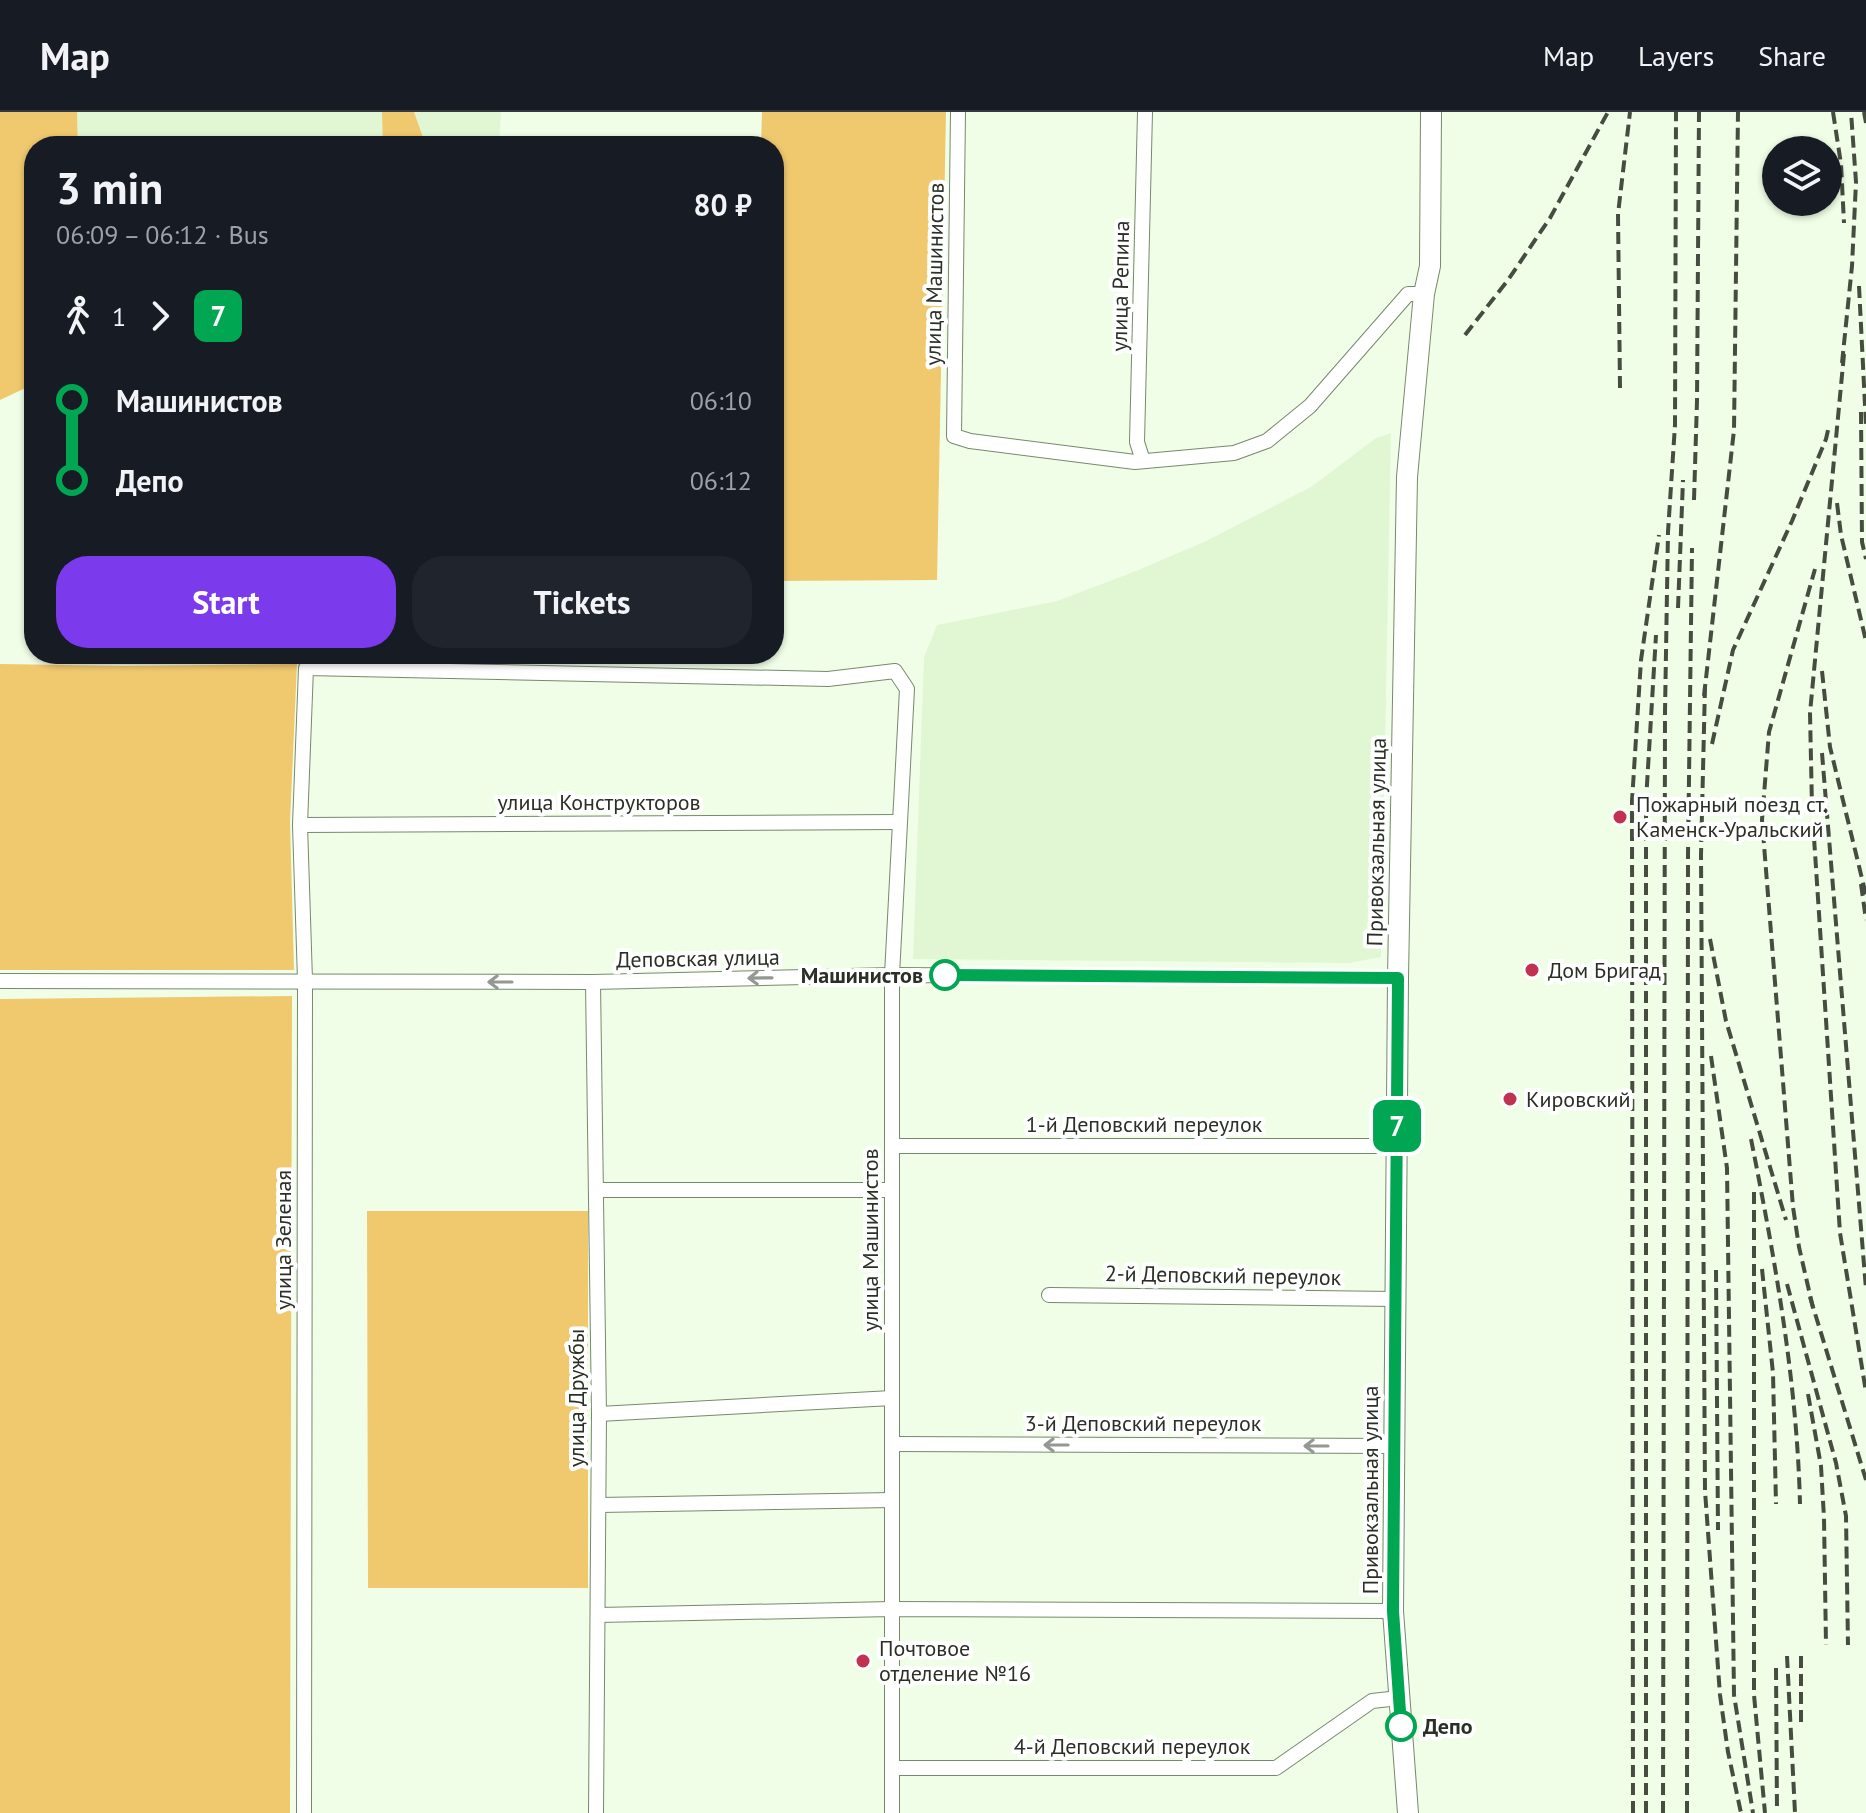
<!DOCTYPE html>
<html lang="en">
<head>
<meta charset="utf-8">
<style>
	:root { --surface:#171b24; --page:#20242c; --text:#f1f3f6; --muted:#9ea1a6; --line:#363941; --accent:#7c3aed }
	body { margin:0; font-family:"PT Sans",sans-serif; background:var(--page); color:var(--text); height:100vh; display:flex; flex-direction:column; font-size:30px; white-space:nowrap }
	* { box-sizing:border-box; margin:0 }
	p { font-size:26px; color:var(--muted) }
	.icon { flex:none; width:44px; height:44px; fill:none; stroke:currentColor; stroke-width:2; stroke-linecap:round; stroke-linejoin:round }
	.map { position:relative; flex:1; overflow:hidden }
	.sheet { position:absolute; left:24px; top:24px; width:760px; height:528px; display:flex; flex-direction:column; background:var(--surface); border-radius:32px; box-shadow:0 2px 6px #0004 }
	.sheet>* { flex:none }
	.badge { padding:0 16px; border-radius:12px; font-size:28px; line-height:52px }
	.buttons { position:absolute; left:1762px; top:24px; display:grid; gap:16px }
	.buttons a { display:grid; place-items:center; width:80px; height:80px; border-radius:50%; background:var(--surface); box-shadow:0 2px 6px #0004; font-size:40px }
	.map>.badge { position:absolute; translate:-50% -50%; box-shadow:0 0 0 4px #fff }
	.legs { display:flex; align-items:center; gap:12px; height:88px; padding:0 32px; font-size:26px }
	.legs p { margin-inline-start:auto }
	.headline { display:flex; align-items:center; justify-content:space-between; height:136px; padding:0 32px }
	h1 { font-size:44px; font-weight:700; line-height:60px }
	.button { display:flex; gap:16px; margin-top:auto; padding:16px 32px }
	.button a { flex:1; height:92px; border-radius:32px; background:var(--accent); color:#fff; font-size:32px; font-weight:700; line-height:92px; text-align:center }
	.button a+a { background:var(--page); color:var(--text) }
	ul { padding:0 32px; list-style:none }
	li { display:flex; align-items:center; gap:28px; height:80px; font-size:30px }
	li i { display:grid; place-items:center; width:12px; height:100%; margin:0 10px; background:currentColor }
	li i::after { content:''; width:20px; height:20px; margin:-10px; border:6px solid; border-radius:50%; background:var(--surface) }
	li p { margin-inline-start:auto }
	li:first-child i { background:linear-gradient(#0000 50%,currentColor 0) }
	li:last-child i { background:linear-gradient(currentColor 50%,#0000 0) }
	header { display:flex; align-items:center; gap:48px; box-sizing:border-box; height:112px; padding:0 40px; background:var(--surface); border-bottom:2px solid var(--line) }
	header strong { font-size:38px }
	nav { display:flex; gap:44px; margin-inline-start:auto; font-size:28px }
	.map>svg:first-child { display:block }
	.built { fill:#e1f7d3 }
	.green { fill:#f0c86e }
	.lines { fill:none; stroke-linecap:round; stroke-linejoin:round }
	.street-casing { stroke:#78886e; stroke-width:16 }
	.secondary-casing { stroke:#78886e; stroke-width:22 }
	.street { stroke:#fff; stroke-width:14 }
	.secondary { stroke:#fff; stroke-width:20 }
	.rail { stroke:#464d40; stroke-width:4; stroke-dasharray:12 6; stroke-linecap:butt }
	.oneway { stroke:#949892 }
	.line-1-casing { stroke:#fff; stroke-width:18 }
	.line-1 { stroke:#00a651; stroke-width:12 }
	.poi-dot { fill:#c13150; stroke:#fff; stroke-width:3 }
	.stop-1-dot { fill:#fff; stroke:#00a651; stroke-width:4 }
	.labels { text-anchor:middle; stroke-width:8; stroke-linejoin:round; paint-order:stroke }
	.street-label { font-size:22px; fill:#2a3025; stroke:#fff }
	.poi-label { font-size:22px; fill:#2a3025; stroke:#fff; text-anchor:start }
	.stop-label { font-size:22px; font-weight:bold; fill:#2a3025; stroke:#fff; text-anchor:end }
</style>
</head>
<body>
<header>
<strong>Map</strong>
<nav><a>Map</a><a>Layers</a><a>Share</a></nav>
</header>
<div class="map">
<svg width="1866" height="1701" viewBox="0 0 1866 1701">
	<rect width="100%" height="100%" fill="#f0fee7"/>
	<!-- built -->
	<g class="built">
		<polygon points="77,0 501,0 499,34 78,34"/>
		<polygon points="1391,321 1381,845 1349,851 913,847 924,545 937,513 1057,489 1136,459 1206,429 1311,375 1376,326"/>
	</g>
	<!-- green -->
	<g class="green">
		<polygon points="0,0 77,0 78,34 34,34 34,272 0,288"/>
		<polygon points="382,0 414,0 426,34 383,34"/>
		<polygon points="762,0 946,0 937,468 774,469 774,34 761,34"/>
		<polygon points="0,552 123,554 297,552 290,710 294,858 0,858"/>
		<polygon points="292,884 290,1701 0,1701 0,887"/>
		<polygon points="367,1099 588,1099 588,1476 368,1476"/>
	</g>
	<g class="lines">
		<!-- street casing -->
		<g class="street-casing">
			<g id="street">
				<polyline points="958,0 954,324 970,329 1135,350 1234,341 1267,329 1310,294 1408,182 1424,182"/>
				<polyline points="1143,349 1137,330 1145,0"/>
				<polyline points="300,713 898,710"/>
				<polyline points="0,869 593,870 892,863 1398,866"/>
				<polyline points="593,870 599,1302 596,1701"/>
				<polyline points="892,1034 1396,1034"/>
				<polyline points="596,1078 892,1078"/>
				<polyline points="1049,1183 1395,1187"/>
				<polyline points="599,1302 892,1286"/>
				<polyline points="892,1332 1394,1334"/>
				<polyline points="599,1393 892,1388"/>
				<polyline points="598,1503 892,1497 1393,1499"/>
				<polyline points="892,1656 1276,1656 1372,1589 1399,1586"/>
				<polyline points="304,1701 305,868 300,713 306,556 828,567 895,559 907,577 892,863 892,1701"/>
			</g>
		</g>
		<!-- secondary casing -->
		<g class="secondary-casing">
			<polyline id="secondary" points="1408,1701 1393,1499 1398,866 1407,365 1424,182 1430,154 1431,0"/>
		</g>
		<!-- street -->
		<use href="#street" class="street"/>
		<!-- secondary -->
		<use href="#secondary" class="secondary"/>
		<!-- rail -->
		<g class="rail">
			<polyline points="1833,0 1841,52 1844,111"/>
			<polyline points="1864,0 1866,11"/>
			<polyline points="1859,174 1866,313"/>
			<polyline points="1465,223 1508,168 1550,106 1608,0"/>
			<polyline points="1844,242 1810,601 1812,695 1840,1121 1866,1280"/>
			<polyline points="1842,251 1852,154 1856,70 1851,0"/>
			<polyline points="1620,276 1618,102 1630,0"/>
			<polyline points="1861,300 1862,430 1866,447"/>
			<polyline points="1694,388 1697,289 1699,0"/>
			<polyline points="1837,391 1841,423 1866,529"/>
			<polyline points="1678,496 1683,368"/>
			<polyline points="1822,559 1830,635 1866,783"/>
			<polyline points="1705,574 1701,743 1705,1379 1720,1583 1728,1640 1741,1701"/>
			<polyline points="1704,584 1734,318 1738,0"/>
			<polyline points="1712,632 1733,538 1792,409 1826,327 1829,314"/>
			<polyline points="1822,641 1866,1177"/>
			<polyline points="1861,772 1866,808"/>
			<polyline points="1710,827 1726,909 1786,1108"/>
			<polyline points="1711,944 1727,1056 1734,1583 1753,1701"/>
			<path d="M1751,1027C1775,1148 1797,1269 1800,1392"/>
			<polyline points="1754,1080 1754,1583 1765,1701"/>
			<polyline points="1762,1157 1773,1261 1776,1392"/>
			<polyline points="1716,1158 1718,1418"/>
			<polyline points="1787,1172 1836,1351 1846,1404 1848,1533"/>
			<polyline points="1810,1185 1866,1368"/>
			<polyline points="1813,1196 1799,1135 1793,1095 1762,708 1769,620 1815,457"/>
			<polyline points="1808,1282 1821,1354 1824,1406 1826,1533"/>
			<polyline points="1787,1544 1795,1701"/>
			<polyline points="1801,1544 1801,1616"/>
			<polyline points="1776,1556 1777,1699"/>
			<polyline points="1633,1701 1632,689 1641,548 1659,423"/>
			<polyline points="1646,1701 1646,689 1656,523"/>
			<polyline points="1663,1701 1665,600 1668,420 1675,313 1676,0"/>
			<polyline points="1687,1701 1688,743 1692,436"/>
		</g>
	</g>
	<!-- one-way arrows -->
	<defs><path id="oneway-shaft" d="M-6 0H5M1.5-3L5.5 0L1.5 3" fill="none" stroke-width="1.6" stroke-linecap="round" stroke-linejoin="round" transform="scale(2)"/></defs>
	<g class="oneway">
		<use href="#oneway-shaft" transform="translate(760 866) rotate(179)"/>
		<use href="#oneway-shaft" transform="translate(500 870) rotate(-180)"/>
		<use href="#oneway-shaft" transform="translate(1056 1333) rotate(-180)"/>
		<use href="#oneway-shaft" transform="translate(1316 1334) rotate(-180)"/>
	</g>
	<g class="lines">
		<!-- line-1 casing -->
		<g class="line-1-casing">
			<polyline id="line-1" points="945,863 1398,866 1393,1499 1401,1614"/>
		</g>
		<!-- line-1 -->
		<use href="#line-1" class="line-1"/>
	</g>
	<!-- markers -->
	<g class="poi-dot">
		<circle cx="1620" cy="705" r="8"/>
		<circle cx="1532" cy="858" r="8"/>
		<circle cx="1510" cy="987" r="8"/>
		<circle cx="863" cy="1549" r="8"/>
	</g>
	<g class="stop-1-dot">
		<circle cx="945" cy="863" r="14"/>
		<circle cx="1401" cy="1614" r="14"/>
	</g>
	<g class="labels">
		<!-- street labels -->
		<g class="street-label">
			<text transform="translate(934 162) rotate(-89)" y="8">улица Машинистов</text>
			<text transform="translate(1120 174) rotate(-89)" y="8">улица Репина</text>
			<text x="599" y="698">улица Конструкторов</text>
			<text transform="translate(1376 730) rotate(-89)" y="8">Привокзальная улица</text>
			<text transform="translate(698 846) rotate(-1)" y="8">Деповская улица</text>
			<text x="1144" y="1020">1-й Деповский переулок</text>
			<text transform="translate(283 1128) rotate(-90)" y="8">улица Зеленая</text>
			<text transform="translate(870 1128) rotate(-90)" y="8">улица Машинистов</text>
			<text transform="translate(1223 1163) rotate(1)" y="8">2-й Деповский переулок</text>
			<text transform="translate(576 1286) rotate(-90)" y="8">улица Дружбы</text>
			<text x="1143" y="1319">3-й Деповский переулок</text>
			<text transform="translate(1370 1378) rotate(-90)" y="8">Привокзальная улица</text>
			<text x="1132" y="1642">4-й Деповский переулок</text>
		</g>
		<!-- poi labels -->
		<g class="poi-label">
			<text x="1636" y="700">Пожарный поезд ст.<tspan x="1636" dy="25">Каменск-Уральский</tspan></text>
			<text x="1548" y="866">Дом Бригад</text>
			<text x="1526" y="995">Кировский</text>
			<text x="879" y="1544">Почтовое<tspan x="879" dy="25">отделение №16</tspan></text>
		</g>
		<!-- stop labels -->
		<g class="stop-label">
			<text x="923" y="871">Машинистов</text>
			<text x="1423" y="1622" text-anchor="start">Депо</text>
		</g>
	</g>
</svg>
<div class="buttons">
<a><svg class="icon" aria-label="layers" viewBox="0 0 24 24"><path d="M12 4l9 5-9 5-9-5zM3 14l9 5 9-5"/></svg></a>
</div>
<b class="badge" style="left:1397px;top:1014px;background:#00a651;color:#fff">7</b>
<section class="sheet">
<div class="headline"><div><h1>3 min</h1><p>06:09 – 06:12 · Bus</p></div><b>80 ₽</b></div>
<div class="legs"><svg class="icon" aria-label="walk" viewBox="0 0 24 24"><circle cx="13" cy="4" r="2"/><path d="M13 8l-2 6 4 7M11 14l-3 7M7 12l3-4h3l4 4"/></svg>1<svg class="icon" aria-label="forward" viewBox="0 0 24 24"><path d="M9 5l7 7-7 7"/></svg><b class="badge" style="background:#00a651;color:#fff">7</b></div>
<ul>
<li><i style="color:#00a651"></i><b>Машинистов</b><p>06:10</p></li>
<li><i style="color:#00a651"></i><b>Депо</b><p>06:12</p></li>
</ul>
<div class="button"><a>Start</a><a>Tickets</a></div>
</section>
</div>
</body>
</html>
